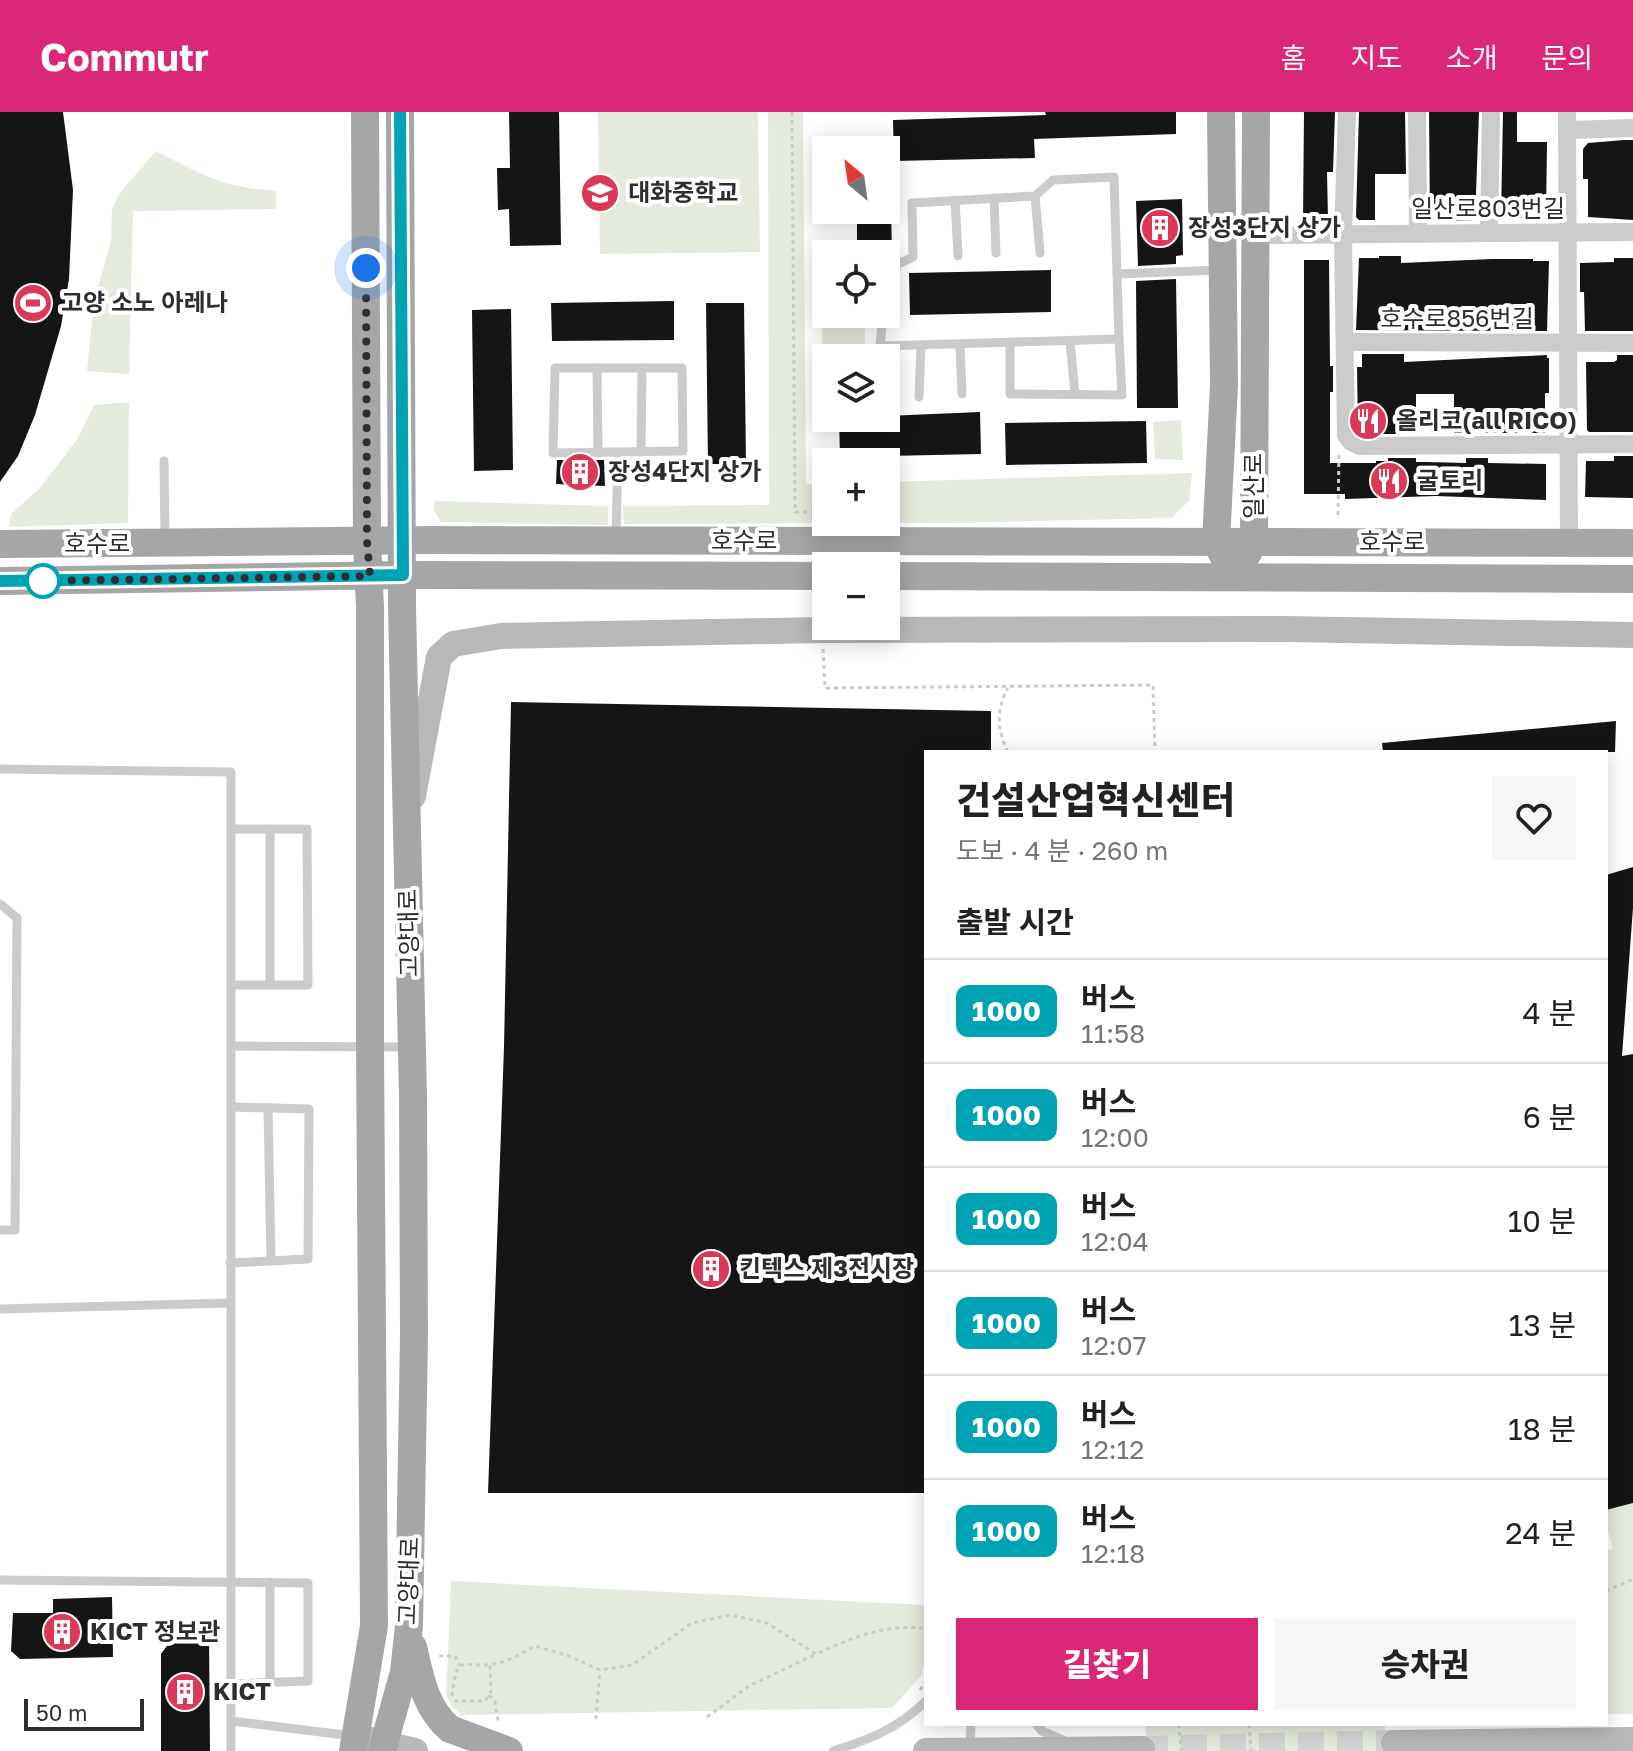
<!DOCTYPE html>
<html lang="ko">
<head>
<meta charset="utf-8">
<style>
	:root { --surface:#fff; --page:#f6f6f6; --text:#222; --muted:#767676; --line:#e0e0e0; --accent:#db2777 }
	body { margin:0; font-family:"Golos Text","Noto Sans KR",sans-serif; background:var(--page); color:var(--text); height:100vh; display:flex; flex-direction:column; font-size:30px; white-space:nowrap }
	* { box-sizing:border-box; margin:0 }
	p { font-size:26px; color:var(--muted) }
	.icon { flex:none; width:44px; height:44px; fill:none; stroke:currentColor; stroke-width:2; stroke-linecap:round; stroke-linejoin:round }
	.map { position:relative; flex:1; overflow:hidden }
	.side { position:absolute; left:924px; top:638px; width:684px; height:976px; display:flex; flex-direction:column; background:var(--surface); border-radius:0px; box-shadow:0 4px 20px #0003 }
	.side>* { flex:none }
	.badge { padding:0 16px; border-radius:12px; font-size:28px; line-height:52px }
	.needle { width:52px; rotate:331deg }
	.tools { position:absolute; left:812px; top:24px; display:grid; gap:16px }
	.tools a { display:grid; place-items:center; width:88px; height:88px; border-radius:0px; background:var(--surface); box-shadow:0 4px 20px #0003; font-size:40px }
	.scale { position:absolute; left:24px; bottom:20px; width:120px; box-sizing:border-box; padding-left:8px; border:4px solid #2e2e2e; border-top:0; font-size:22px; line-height:28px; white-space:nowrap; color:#2e2e2e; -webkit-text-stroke:6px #fff; paint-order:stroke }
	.you { position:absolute; width:40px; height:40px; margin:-20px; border:6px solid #fff; border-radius:50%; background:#1a73e8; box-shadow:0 0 0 12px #1a73e833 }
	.map>.badge { position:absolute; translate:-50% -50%; box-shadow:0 0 0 4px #fff }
	h2 { padding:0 32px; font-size:30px; line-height:72px }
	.round { display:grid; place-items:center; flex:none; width:84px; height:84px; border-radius:0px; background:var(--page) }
	.overview { display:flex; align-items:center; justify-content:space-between; height:136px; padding:0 32px }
	h1 { font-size:38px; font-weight:800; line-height:60px }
	.cta { display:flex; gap:16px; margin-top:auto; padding:16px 32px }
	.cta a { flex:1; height:92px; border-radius:0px; background:var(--accent); color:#fff; font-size:32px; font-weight:800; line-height:92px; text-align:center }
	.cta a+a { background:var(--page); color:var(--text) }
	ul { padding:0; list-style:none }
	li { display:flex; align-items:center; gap:24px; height:104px; padding:0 32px; border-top:2px solid var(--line) }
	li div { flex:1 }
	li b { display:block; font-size:30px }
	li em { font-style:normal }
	li .badge { min-width:88px; font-weight:700; text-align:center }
	header { display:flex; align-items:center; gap:48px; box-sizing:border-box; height:112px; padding:0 40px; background:var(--accent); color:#fff }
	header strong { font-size:38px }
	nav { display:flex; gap:44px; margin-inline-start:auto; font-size:28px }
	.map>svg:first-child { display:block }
	.green { fill:#e5ebdc }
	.building { fill:#151515 }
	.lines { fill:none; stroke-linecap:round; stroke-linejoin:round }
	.secondary-tunnel { stroke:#d5d5d5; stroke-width:26; stroke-dasharray:26 13; stroke-linecap:butt }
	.path { stroke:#cbcbcb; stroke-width:3; stroke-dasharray:4 4; stroke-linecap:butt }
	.lane { stroke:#cbcbcb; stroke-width:9 }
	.street { stroke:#cbcbcb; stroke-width:18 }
	.secondary { stroke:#b8b8b8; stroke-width:26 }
	.primary { stroke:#a6a6a6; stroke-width:28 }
	.line-casing { stroke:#fff; stroke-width:18 }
	.line { stroke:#00a3b4; stroke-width:12 }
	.walk { stroke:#2e2e2e; stroke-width:8; stroke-dasharray:0 14.4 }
	.stop-dot { fill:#fff; stroke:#00a3b4; stroke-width:4 }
	.labels { text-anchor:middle; stroke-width:8; stroke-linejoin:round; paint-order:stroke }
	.poi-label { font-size:24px; font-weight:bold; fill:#2e2e2e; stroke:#fff; text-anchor:start }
	.street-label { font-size:24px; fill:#2e2e2e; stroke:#fff }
</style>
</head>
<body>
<header>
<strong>Commutr</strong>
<nav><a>홈</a><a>지도</a><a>소개</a><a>문의</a></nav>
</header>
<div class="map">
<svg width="1633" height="1639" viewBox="0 0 1633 1639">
	<rect width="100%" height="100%" fill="#fff"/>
	<!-- green -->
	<g class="green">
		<polygon points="598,0 758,0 760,140 600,142"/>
		<polygon points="768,0 803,0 806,372 826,372 826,410 886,410 886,370 1192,361 1189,389 1171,406 952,411 624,412 623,394 769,393"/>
		<path d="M156,39C200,62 225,76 276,79V97L133,99L129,262L87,259L94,189L111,129L112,97L119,82Z"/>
		<polygon points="865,211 865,246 826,246 826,249 823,249 822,214"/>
		<polygon points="129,290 128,411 9,415 11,402 40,376 78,326 94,293"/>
		<polygon points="1181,308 1183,348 1155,347 1153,310"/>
		<polygon points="434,389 608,394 608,413 441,410 434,398"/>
		<polygon points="1633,1391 1633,1602 1606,1602 1606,1439 1613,1437 1606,1412 1606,1398"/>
		<polygon points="451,1469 926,1493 926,1545 921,1564 892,1596 461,1603 452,1594 446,1583"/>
		<polygon points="1145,1612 1385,1612 1384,1639 1148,1639"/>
	</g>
	<!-- building -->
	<g class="building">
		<polygon points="0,0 63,0 73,78 69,167 61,214 35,303 18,344 0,370"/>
		<polygon points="509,0 559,0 561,133 510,134 509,97 498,98 497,56 510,56"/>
		<polygon points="1045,0 1176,0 1176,22 1034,27 1035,46 894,49 893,8 1046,3"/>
		<polygon points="1304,0 1335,0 1333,60 1327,60 1328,107 1303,108"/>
		<polygon points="1359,0 1405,0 1406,62 1375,62 1375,108 1359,108 1356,105"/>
		<polygon points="1429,0 1479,0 1475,108 1430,109"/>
		<polygon points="1503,0 1517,0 1517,30 1547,30 1546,99 1539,106 1501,106"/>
		<polygon points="1624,28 1633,28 1633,108 1588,105 1588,67 1583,67 1583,37 1588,31"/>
		<polygon points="1182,87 1183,143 1176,144 1176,152 1138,154 1136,89"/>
		<polygon points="857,98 891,98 892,140 857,141"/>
		<polygon points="1379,144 1401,144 1401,151 1492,147 1533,147 1533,149 1549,149 1547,219 1356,218 1359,146 1379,146"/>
		<polygon points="1614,146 1633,146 1633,219 1585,219 1584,180 1580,180 1580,151 1614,150"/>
		<polygon points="1304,148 1329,148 1330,254 1333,254 1333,280 1330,280 1330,351 1376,351 1376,349 1388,349 1388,346 1416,346 1416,350 1427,350 1466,351 1466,346 1488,346 1488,351 1546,352 1546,388 1436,384 1345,387 1345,382 1304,382"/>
		<polygon points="1051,158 1051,200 910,203 909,161"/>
		<polygon points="1176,167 1178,296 1137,296 1136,169"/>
		<polygon points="674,189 674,228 552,229 551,191"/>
		<polygon points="706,191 744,191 746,352 708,352"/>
		<polygon points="511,197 513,358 474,359 472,198"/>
		<polygon points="1362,242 1404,242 1404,250 1547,243 1547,246 1549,246 1549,281 1545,281 1545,321 1454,321 1454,282 1416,282 1416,322 1362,322 1358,319 1357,255 1362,255"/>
		<polygon points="1617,243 1633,243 1633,320 1589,320 1587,318 1586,250 1614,250 1617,248"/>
		<polygon points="980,300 981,342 840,345 839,306"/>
		<polygon points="1146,309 1147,351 1006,353 1005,311"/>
		<polygon points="1614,344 1633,344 1633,386 1585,385 1586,349 1614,349"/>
		<polygon points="557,348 604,348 605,374 556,372"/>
		<polygon points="511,590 991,599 991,640 926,640 926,1381 488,1381 504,935"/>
		<polygon points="1616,609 1615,640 1383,640 1382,631"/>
		<polygon points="1633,755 1633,796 1622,944 1633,942 1633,1391 1606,1398 1606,763"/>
		<polygon points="112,1485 113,1545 20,1547 11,1539 13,1501 53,1501 53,1487"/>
		<polygon points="209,1523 210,1639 161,1639 161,1542 169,1531 180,1525"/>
	</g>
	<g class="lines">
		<!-- secondary-tunnel -->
		<polyline class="secondary-tunnel" points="1142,1637 1394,1631"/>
		<!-- path -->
		<g class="path">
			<polyline points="792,0 795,400 821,400 821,407"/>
			<polyline points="1338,403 1339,340"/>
			<polyline points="823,537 825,576 1153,573 1155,640"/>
			<path d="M1008,640C997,619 996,596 1008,576"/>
			<polyline points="1606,1479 1633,1467"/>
			<polyline points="439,1544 455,1544 460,1554"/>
			<polyline points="920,1578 926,1569"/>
			<polyline points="489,1583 495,1590 498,1609"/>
			<path d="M452,1584C457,1538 463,1557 493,1552C508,1550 522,1541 535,1534L569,1544L600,1558L632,1553L692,1511L730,1503L767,1511L816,1542C849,1527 889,1510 926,1517"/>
			<polyline points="454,1589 485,1589 491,1579 490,1553"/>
			<polyline points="707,1605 749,1574 816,1542"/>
			<polyline points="596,1607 600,1558"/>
			<polyline points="1179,1612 1181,1639"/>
			<polyline points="1249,1612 1251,1639"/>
		</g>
		<!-- lane -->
		<g class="lane">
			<polyline points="1035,84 1040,141"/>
			<polyline points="994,86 996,141"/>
			<polyline points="955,88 958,144"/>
			<polyline points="1117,162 1221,158"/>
			<polyline points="883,202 880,234 1119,227 1114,65 1053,68 1035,84 912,91 913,145 886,158"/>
			<polyline points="1070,229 1075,282"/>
			<polyline points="1010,231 1010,282 1122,283 1119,227"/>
			<polyline points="960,233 962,282"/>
			<polygon points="555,256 682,256 683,339 553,341"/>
			<polyline points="597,256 598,341"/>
			<polyline points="919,285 921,234"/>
			<polyline points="641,340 642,256"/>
			<polyline points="164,349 165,428"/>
			<polyline points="616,426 618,341"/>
			<polyline points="0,657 231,660 231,1639"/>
			<polyline points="0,792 17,806 15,1118 0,1118"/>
			<polyline points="231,873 308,873 307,717 231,717"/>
			<polyline points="270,873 270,717"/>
			<polyline points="231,934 408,935"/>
			<polyline points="268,996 271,1149"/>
			<polyline points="230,1151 308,1147 309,997 231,995"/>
			<polyline points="0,1197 230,1191"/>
			<polyline points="0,1468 308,1471 308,1569 230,1572"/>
			<polyline points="270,1470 270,1570"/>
			<polyline points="231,1609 353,1624"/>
			<polyline points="1036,1612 1042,1619 1065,1629"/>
			<polyline points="970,1636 971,1612"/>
			<path d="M833,1639C871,1627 897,1617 926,1589"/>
		</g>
		<!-- street -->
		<g class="street">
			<polyline points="1347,0 1343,122 1346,323 1351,330 1360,334 1633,332"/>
			<polyline points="1417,0 1418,122"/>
			<polyline points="1567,0 1569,431"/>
			<polyline points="1567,18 1633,16"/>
			<polyline points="1489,121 1491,0"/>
			<polyline points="1255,123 1633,120"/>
			<polyline points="1346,230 1633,231"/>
		</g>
		<!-- secondary -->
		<g class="secondary">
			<polyline points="413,684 439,545 453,532 501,524 823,518 1286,517 1633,523"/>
			<polyline points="364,1626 415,1639"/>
			<polyline points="1394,1631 1633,1628"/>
			<polyline points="926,1639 1142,1637"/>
		</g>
		<!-- primary -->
		<g class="primary">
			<polyline points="1221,0 1224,273 1216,430 1224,445"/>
			<polyline points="0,432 433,428 1633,431"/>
			<polyline points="1246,444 1254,430 1256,0"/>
			<polyline points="886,464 1633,467"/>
			<polyline points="0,469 403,463 826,464"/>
			<path d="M413,1535C420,1565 425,1596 450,1617L509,1639"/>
			<polyline points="353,1639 374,1514 370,934 370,495 367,429 365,0"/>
			<polyline points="382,1639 404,1560 409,1514 414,1223 413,985 402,495 400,0"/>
		</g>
	</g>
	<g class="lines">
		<!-- line casing -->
		<g class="line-casing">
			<polyline id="line" points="0,469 403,463 400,0"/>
		</g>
		<!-- line -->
		<use href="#line" class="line"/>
		<!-- walk -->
		<polyline class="walk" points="43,469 370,464 367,429 366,156"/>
	</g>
	<!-- icons -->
	<defs>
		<g id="school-disc" transform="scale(2)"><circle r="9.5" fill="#dc3857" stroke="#fff"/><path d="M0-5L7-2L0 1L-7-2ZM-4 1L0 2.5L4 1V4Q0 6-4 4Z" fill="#fff"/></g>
		<g id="building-disc" transform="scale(2)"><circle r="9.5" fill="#dc3857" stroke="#fff"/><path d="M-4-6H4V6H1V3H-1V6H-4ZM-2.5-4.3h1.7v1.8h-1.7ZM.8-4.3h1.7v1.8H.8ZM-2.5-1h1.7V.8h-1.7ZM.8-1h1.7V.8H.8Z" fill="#fff"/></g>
		<g id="stadium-disc" transform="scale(2)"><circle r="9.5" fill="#dc3857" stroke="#fff"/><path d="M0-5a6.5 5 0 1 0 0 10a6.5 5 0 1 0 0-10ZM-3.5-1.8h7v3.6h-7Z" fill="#fff"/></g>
		<g id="restaurant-disc" transform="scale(2)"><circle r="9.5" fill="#dc3857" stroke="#fff"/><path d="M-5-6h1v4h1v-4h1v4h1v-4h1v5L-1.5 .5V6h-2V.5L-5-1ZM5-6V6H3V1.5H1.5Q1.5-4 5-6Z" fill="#fff"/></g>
	</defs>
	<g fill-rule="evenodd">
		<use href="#school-disc" x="600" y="81"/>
		<use href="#building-disc" x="1160" y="116"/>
		<use href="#stadium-disc" x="33" y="191"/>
		<use href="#restaurant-disc" x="1368" y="309"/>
		<use href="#building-disc" x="580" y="360"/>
		<use href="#restaurant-disc" x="1389" y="369"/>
		<use href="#building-disc" x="711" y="1157"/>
		<use href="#building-disc" x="62" y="1520"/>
		<use href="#building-disc" x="185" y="1580"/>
	</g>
	<!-- markers -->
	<circle class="stop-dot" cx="43" cy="469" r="16"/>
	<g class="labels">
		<!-- poi labels -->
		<g class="poi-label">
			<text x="628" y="89">대화중학교</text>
			<text x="1188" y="124">장성3단지 상가</text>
			<text x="61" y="199">고양 소노 아레나</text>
			<text x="1396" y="317">올리코(all RICO)</text>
			<text x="608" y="368">장성4단지 상가</text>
			<text x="1417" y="377">굴토리</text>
			<text x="739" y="1165">킨텍스 제3전시장</text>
			<text x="90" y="1528">KICT 정보관</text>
			<text x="213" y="1588">KICT</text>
		</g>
		<!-- street labels -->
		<g class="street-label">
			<text x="1488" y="105">일산로803번길</text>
			<text x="1457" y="215">호수로856번길</text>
			<text transform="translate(1254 374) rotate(-90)" y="8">일산로</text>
			<text x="744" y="437">호수로</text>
			<text x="1392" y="438">호수로</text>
			<text x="97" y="440">호수로</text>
			<text transform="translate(409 821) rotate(-91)" y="8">고양대로</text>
			<text transform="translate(409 1469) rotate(-88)" y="8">고양대로</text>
		</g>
	</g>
</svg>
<div class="tools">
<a><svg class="needle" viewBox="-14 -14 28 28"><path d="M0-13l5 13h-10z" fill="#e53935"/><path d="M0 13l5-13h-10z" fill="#767676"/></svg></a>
<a><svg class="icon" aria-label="locate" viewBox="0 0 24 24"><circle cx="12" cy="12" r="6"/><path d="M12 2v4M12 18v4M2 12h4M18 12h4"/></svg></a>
<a><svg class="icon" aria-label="layers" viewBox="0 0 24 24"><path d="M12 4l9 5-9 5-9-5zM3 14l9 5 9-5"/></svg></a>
<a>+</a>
<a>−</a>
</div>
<div class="scale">50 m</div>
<div class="you" style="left:366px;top:156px"></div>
<section class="side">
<div class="overview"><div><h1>건설산업혁신센터</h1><p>도보 · 4 분 · 260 m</p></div><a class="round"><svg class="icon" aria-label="heart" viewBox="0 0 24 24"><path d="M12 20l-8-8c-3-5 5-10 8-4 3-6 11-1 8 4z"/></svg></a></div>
<h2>출발 시간</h2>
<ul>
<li><span class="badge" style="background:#00a3b4;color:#fff">1000</span><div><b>버스</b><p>11:58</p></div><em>4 분</em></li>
<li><span class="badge" style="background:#00a3b4;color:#fff">1000</span><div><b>버스</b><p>12:00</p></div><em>6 분</em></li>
<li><span class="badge" style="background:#00a3b4;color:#fff">1000</span><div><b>버스</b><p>12:04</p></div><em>10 분</em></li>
<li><span class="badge" style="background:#00a3b4;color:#fff">1000</span><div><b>버스</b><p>12:07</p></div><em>13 분</em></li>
<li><span class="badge" style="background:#00a3b4;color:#fff">1000</span><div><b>버스</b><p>12:12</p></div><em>18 분</em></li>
<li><span class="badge" style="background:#00a3b4;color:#fff">1000</span><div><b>버스</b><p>12:18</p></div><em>24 분</em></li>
</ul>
<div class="cta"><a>길찾기</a><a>승차권</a></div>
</section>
</div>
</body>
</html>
